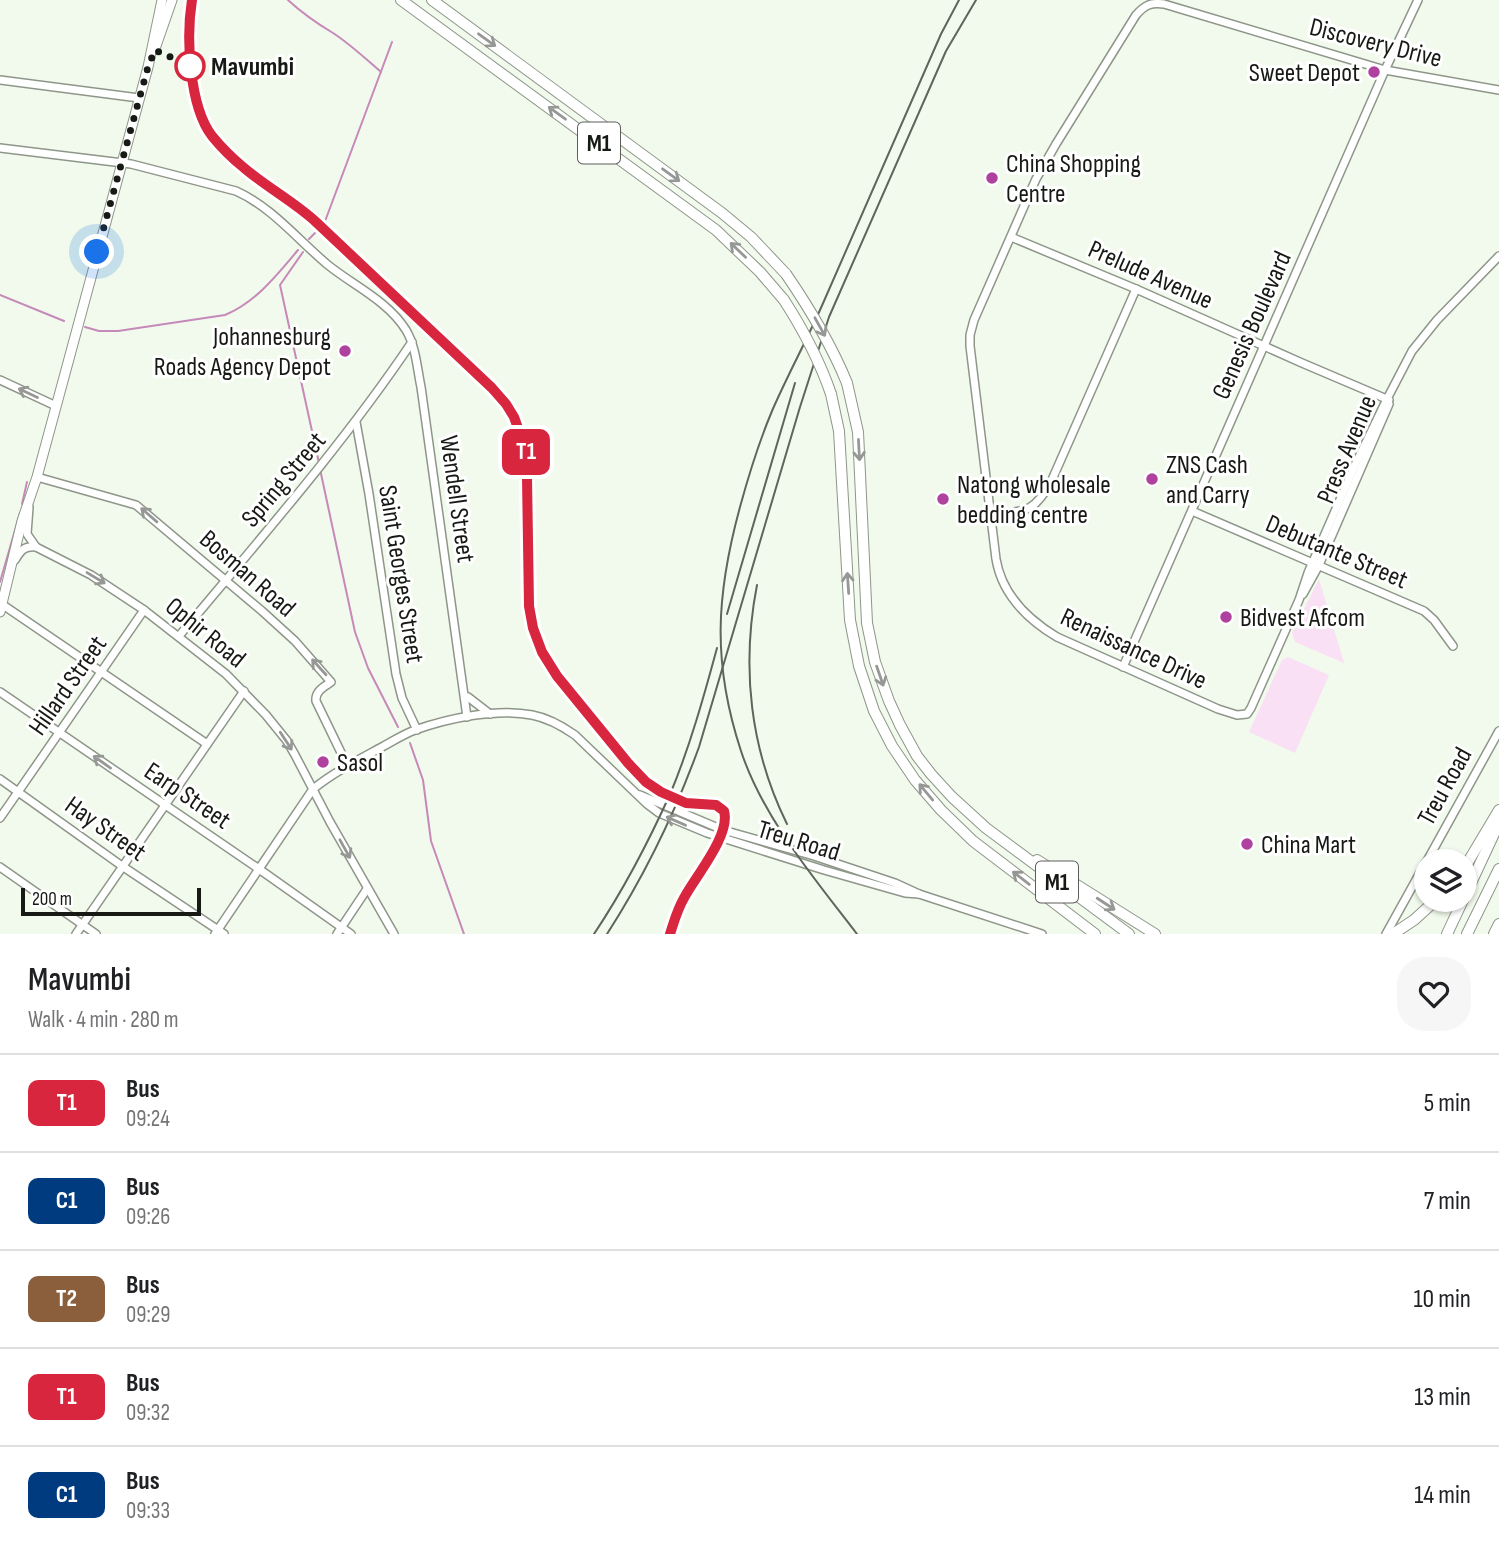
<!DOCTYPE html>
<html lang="en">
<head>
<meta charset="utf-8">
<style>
	:root { --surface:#fff; --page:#f6f6f6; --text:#202124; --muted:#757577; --line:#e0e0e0 }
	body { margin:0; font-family:"Sofia Sans Condensed",sans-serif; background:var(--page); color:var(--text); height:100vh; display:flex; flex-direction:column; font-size:26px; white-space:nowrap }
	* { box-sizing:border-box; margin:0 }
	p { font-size:23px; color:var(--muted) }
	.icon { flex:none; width:38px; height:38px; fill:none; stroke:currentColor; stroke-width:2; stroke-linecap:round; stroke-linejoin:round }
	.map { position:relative; height:934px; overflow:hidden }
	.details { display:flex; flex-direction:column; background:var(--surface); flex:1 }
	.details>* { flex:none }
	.badge { padding:0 14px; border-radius:10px; font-size:24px; line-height:46px }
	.tools { position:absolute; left:1414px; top:849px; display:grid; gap:14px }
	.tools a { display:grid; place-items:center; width:63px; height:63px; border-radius:50%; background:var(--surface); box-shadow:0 2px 5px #0004; font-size:35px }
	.scale { position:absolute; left:21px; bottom:18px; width:180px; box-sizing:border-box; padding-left:7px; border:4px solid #161914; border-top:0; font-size:19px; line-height:24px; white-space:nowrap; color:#161914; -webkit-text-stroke:5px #fff; paint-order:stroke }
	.you { position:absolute; width:35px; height:35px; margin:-18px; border:5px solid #fff; border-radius:50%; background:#1a73e8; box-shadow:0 0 0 10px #1a73e833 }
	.map>.badge { position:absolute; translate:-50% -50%; box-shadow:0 0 0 4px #fff }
	.round { display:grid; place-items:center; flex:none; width:74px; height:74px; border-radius:28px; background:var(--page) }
	.overview { display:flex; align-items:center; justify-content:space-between; height:119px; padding:0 28px }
	h1 { font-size:33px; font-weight:600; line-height:52px }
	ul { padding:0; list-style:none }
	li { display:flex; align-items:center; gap:21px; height:98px; padding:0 28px; border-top:2px solid var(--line) }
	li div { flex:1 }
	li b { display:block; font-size:26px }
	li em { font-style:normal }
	li .badge { min-width:77px; font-weight:700; text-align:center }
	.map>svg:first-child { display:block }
	.green { fill:#fae0f4 }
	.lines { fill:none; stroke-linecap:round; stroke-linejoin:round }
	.stream { stroke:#c689b9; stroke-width:2 }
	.minor-casing { stroke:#8e968a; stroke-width:10 }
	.major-casing { stroke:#8e968a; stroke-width:11 }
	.highway-casing { stroke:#8e968a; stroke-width:12 }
	.minor { stroke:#fff; stroke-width:7 }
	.major { stroke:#fff; stroke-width:9 }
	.highway { stroke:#fff; stroke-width:10 }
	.rail { stroke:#5f645c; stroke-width:2 }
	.highway-bridge-casing { stroke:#8e968a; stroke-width:12; stroke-linecap:butt }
	.highway-bridge { stroke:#fff; stroke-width:10 }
	.oneway { stroke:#969895 }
	.line-casing { stroke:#fff; stroke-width:16 }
	.line { stroke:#d7263d; stroke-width:10 }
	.walk { stroke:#161914; stroke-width:7; stroke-dasharray:0 12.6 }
	.stop-dot { fill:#fff; stroke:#d7263d; stroke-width:3.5 }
	.poi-dot { fill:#b0429f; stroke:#fff; stroke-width:2.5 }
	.labels { text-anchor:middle; stroke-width:6; stroke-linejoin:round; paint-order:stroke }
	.shield { fill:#fff; stroke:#5c5e5a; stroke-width:2 }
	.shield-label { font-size:24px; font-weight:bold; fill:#161914 }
	.street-label { font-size:26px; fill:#161914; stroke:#fff }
	.stop-label { font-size:26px; font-weight:bold; fill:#161914; stroke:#fff; text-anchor:start }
	.poi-label { font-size:26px; fill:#161914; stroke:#fff; text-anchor:start }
</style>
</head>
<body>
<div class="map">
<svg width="1499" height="934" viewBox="0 0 1499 934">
	<rect width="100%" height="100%" fill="#f1faec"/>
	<!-- green -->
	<g class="green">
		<polygon points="1319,579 1344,663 1295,642 1292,633"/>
		<polygon points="1288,657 1329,675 1295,753 1249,732 1282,660"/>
	</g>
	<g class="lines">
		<!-- stream -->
		<g class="stream">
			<path d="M288,0C302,13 318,24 333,33C350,44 366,59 381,72"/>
			<polyline points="324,224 392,42"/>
			<polyline points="309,239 317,231"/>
			<polyline points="303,252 280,285 319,463"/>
			<polyline points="0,295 64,321"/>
			<path d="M85,327L99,331H118L225,315C256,302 277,275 298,250"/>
			<polyline points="320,469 355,632 368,668 398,727"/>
			<polyline points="22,504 27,482"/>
			<polyline points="0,582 20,513"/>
			<polyline points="410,743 423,780 431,841 464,934"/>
		</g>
		<!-- minor casing -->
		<g class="minor-casing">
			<g id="minor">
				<polyline points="0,80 139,98"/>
				<path d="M1499,90L1385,70L1164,4C1151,2 1145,5 1136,15L1056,144L1036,179L974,320L970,335V346L996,559C1002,595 1027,619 1057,637L1218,709L1237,715L1247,714L1251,708L1299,600L1308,573L1356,463L1387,399L1412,351L1437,320L1499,256"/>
				<path d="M0,148L131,164L236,191C272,207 298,240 328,265C354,286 388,301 406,330C416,347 417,368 421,387L467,717"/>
				<polyline points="1011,237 1136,289 1302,363 1389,400"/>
				<polyline points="0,380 56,406"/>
				<polyline points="356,422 369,494 396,674 402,698 417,730"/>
				<path d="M37,477L136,505L262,611L295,641L331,682C324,687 315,691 316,701L347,765"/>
				<polyline points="29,507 27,534 36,547 91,575 144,610 226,674 266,715 287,741 295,755 330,822 394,934"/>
				<polyline points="1192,511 1424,611 1434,620 1453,646"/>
				<path d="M991,514C1025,511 1033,514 1051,482L1136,289"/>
				<path d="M15,560C21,550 24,546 36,547"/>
				<polyline points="1303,594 1319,565 1389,404"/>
				<polyline points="0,603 207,744"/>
				<path d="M179,636C259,540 342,446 412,342"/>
				<polyline points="1123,667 1385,70 1418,0"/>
				<polyline points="0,692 259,869 351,934"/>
				<polyline points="468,697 490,714"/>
				<polyline points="0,779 122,866 224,934"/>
				<polyline points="640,795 723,830 814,856 895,883 919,894 1042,934"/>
				<polyline points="0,818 144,610"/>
				<polyline points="1427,861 1499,731"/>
				<polyline points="0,867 96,934"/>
				<polyline points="76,934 244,691"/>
				<path d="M215,934L313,789C334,772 358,760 382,747C393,741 404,734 415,730C449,718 497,708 532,715C548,718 562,726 575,735L647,804L659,813L707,833L824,870L905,893L919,894"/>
				<polyline points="337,934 367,889"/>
				<polyline points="1386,934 1426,862"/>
			</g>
		</g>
		<!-- major casing -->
		<g class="major-casing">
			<g id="major">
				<polyline points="156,46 172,0"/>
				<polyline points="0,612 22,521 37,477 148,67 162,0"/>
			</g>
		</g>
		<!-- highway casing -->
		<g class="highway-casing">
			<g id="highway">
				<polyline points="401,0 716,230 760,272 784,300"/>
				<polyline points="432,0 722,213 751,237 786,274"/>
				<polyline points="847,383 858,432 867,623 875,662 889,701 900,725 917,756 931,774 952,797 986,828 1129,934"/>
				<polyline points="831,394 839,431 850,620 859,666 874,711 892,746 915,780 941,810 973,841 1095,934"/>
				<polyline points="1037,860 1155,934"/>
				<polyline points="1465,867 1499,810"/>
				<polyline points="1465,896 1499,823"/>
				<polyline points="1393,934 1414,920 1436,900"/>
				<polyline points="1447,934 1463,900"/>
				<polyline points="1467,934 1499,869"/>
				<polyline points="1494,934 1499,924"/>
			</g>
		</g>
		<!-- minor -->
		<use href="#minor" class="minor"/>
		<!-- major -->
		<use href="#major" class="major"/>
		<!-- highway -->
		<use href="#highway" class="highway"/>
		<!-- rail -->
		<g class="rail">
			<path d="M757,585C741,667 750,749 787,824"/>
			<polyline points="727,614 795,383"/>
			<path d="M594,934C624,889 649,841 671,792C690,746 704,696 717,648"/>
			<path d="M607,934C645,875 675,813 699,747L800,407L829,317L946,51L976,0"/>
			<path d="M857,934C815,879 763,818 741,751C712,663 716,595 740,507C749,474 759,442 772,411C788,374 808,338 824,301C863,212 902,123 941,34L959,0"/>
		</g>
		<!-- highway-bridge casing -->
		<g class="highway-bridge-casing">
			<g id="highway-bridge">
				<path d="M786,274C810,309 831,344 847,383"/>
				<path d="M784,300C804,331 819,359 831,394"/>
			</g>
		</g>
		<!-- highway-bridge -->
		<use href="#highway-bridge" class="highway-bridge"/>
	</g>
	<!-- one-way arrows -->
	<defs><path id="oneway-shaft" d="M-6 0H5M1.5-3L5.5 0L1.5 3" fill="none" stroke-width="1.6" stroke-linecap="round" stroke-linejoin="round" transform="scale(1.75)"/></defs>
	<g class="oneway">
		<use href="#oneway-shaft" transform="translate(487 40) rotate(36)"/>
		<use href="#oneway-shaft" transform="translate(557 113) rotate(-144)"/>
		<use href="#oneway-shaft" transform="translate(671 175) rotate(36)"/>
		<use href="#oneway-shaft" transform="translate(738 250) rotate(-136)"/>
		<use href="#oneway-shaft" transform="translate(820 327) rotate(61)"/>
		<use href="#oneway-shaft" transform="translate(28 393) rotate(-155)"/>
		<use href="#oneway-shaft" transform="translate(859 450) rotate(87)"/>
		<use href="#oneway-shaft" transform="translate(149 515) rotate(-139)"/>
		<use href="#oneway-shaft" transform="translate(96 578) rotate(31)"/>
		<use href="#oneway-shaft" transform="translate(848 583) rotate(-94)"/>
		<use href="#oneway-shaft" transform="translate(319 667) rotate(-132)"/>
		<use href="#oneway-shaft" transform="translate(880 676) rotate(71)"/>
		<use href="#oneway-shaft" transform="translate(286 741) rotate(57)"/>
		<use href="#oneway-shaft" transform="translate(102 762) rotate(-145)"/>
		<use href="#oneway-shaft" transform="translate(926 792) rotate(-130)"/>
		<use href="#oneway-shaft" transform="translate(676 821) rotate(-156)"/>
		<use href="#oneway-shaft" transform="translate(345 849) rotate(61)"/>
		<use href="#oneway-shaft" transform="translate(1021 878) rotate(-142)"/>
		<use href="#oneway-shaft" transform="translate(1106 904) rotate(33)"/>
	</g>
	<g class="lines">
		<!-- line casing -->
		<g class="line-casing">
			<path id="line" d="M192,0C186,37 189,106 212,136C221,147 232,158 243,167C266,187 293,201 316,222L492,388L506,404L514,417L524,445L527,477L529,606L533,628L542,652L557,676L628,763L646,782L661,792L686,803L716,805L724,811C731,835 695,877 684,898C677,910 674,922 670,934"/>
		</g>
		<!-- line -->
		<use href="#line" class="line"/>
		<!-- walk -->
		<polyline class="walk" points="97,252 148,67 155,50 190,66"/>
	</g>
	<!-- markers -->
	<circle class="stop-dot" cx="190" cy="66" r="14"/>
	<g class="poi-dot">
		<circle cx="1374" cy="72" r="7"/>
		<circle cx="992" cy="178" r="7"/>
		<circle cx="345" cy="351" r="7"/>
		<circle cx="1152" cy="479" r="7"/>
		<circle cx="943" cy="499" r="7"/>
		<circle cx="1226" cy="617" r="7"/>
		<circle cx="323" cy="762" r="7"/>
		<circle cx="1247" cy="844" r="7"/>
	</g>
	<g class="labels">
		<!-- shield labels -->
		<g class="shield">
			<rect x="578" y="122.5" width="42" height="41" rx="5"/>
			<rect x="1036" y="861.5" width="42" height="41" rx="5"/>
		</g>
		<g class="shield-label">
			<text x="599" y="151">M1</text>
			<text x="1057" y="890">M1</text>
		</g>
		<!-- street labels -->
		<g class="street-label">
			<text transform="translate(1376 42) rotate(14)" y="9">Discovery Drive</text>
			<text transform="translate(1151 274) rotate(24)" y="9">Prelude Avenue</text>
			<text transform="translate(1251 325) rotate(-66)" y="9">Genesis Boulevard</text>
			<text transform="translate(1346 449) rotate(-67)" y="9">Press Avenue</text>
			<text transform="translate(283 479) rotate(-50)" y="9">Spring Street</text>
			<text transform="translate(458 499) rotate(82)" y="9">Wendell Street</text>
			<text transform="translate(1337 551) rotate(23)" y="9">Debutante Street</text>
			<text transform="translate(248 573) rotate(41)" y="9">Bosman Road</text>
			<text transform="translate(402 574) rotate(81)" y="9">Saint Georges Street</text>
			<text transform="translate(206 632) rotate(39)" y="9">Ophir Road</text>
			<text transform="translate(1134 648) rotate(25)" y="9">Renaissance Drive</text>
			<text transform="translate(67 685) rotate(-55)" y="9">Hillard Street</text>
			<text transform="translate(1444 786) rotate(-61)" y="9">Treu Road</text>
			<text transform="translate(188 795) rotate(34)" y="9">Earp Street</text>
			<text transform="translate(106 828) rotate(35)" y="9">Hay Street</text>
			<text transform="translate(799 840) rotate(17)" y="9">Treu Road</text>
		</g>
		<!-- stop labels -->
		<g class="stop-label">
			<text x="211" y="75">Mavumbi</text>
		</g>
		<!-- poi labels -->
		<g class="poi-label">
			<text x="1360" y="81" text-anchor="end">Sweet Depot</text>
			<text x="1006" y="172">China Shopping<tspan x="1006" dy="30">Centre</tspan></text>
			<text x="331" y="345" text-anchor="end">Johannesburg<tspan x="331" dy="30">Roads Agency Depot</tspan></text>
			<text x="1166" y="473">ZNS Cash<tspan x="1166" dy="30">and Carry</tspan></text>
			<text x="957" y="493">Natong wholesale<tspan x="957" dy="30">bedding centre</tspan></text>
			<text x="1240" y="626">Bidvest Afcom</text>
			<text x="337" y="771">Sasol</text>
			<text x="1261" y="853">China Mart</text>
		</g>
	</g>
</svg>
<div class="tools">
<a><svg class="icon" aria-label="layers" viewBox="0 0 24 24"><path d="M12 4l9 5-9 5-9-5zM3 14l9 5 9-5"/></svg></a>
</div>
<div class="scale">200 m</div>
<div class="you" style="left:97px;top:252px"></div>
<b class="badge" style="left:526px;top:452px;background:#d7263d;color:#fff">T1</b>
</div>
<section class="details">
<div class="overview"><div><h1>Mavumbi</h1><p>Walk · 4 min · 280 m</p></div><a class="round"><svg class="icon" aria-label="heart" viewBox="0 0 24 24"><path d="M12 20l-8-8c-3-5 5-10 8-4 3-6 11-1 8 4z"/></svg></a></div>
<ul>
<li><span class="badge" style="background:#d7263d;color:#fff">T1</span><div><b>Bus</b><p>09:24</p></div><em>5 min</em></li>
<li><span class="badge" style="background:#003b80;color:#fff">C1</span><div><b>Bus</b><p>09:26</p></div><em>7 min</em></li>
<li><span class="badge" style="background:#8b5e3c;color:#fff">T2</span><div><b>Bus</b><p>09:29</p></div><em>10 min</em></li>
<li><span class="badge" style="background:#d7263d;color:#fff">T1</span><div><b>Bus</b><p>09:32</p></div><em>13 min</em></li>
<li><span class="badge" style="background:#003b80;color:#fff">C1</span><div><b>Bus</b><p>09:33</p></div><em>14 min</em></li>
</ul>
</section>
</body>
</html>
